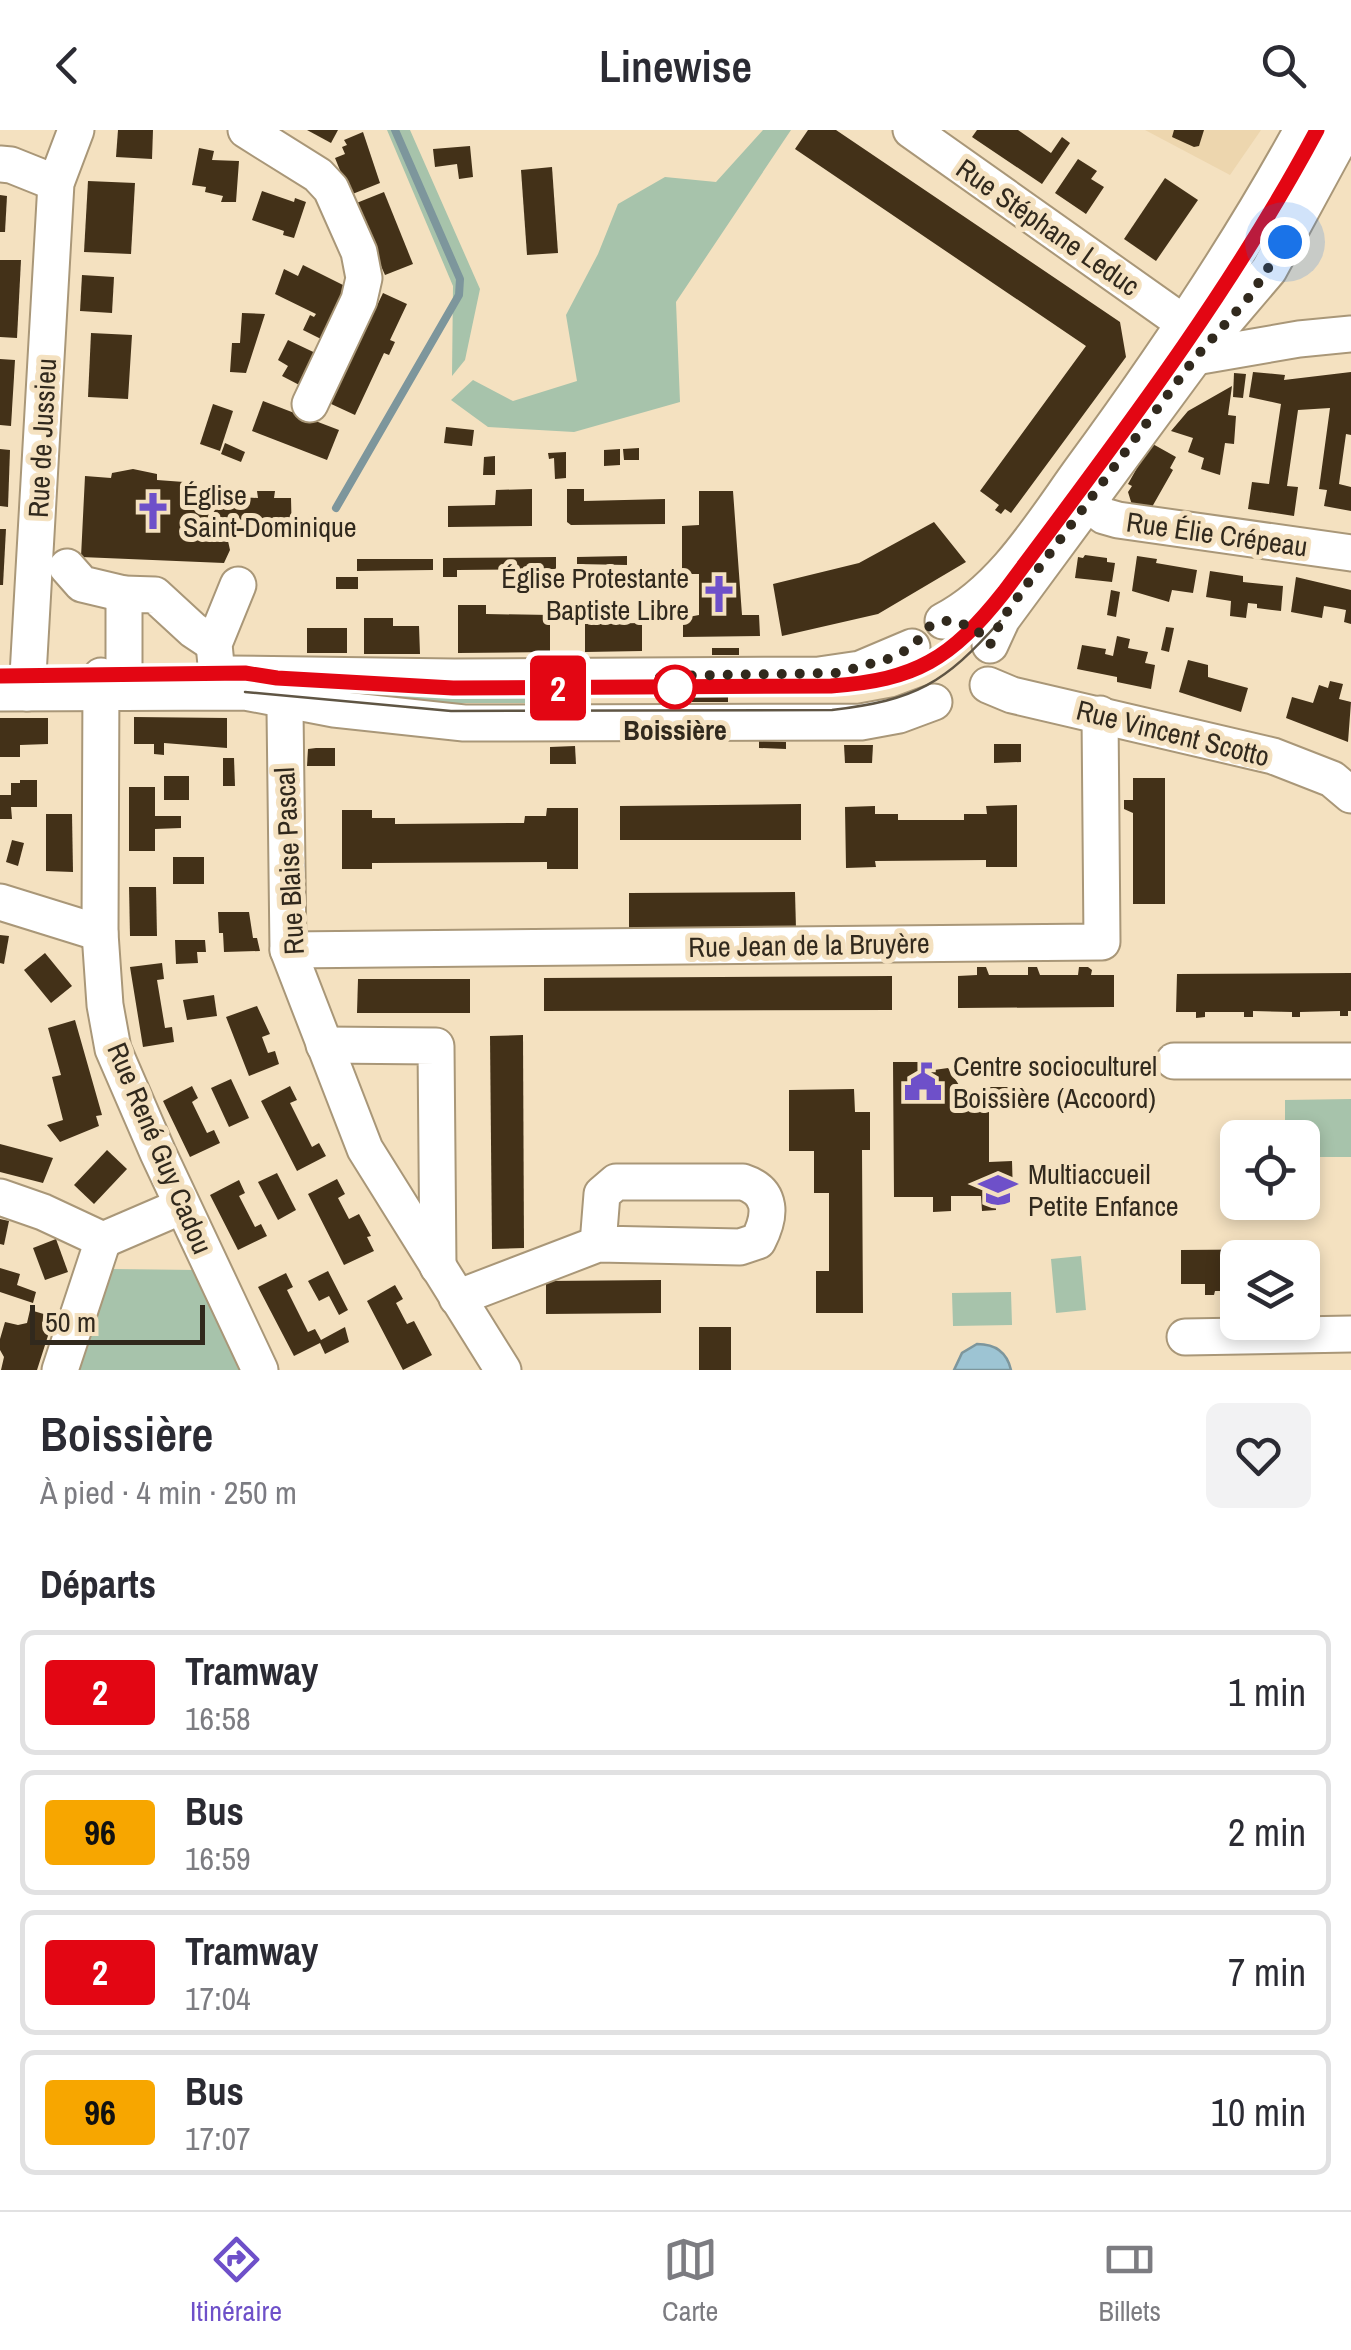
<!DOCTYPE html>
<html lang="fr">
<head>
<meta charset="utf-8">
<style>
	:root { --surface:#fff; --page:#f2f2f3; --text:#2b2b33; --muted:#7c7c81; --line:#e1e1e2; --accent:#6e50c9 }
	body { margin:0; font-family:"Archivo Narrow",sans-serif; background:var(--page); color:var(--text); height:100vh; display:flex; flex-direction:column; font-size:38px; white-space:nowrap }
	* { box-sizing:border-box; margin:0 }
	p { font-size:32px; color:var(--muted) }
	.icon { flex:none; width:55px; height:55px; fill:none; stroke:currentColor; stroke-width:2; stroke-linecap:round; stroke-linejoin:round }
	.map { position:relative; height:1240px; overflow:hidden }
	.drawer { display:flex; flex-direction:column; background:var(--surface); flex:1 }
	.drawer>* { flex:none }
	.badge { padding:0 20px; border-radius:8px; font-size:35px; line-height:65px }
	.controls { position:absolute; left:1220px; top:990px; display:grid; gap:20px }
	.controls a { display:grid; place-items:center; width:100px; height:100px; border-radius:15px; background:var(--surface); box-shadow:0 5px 15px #0003; font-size:50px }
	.scale { position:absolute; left:30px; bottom:25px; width:175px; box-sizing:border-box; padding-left:10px; border:5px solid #31291d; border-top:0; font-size:28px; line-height:35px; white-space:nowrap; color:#31291d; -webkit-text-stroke:8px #f4e1c0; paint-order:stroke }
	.you { position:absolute; width:50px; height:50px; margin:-25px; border:8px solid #fff; border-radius:50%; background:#1a73e8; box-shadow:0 0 0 15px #1a73e833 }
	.map>.badge { position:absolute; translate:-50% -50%; box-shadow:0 0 0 5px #fff }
	h2 { padding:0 40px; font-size:38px; line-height:90px }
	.round { display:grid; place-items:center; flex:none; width:105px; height:105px; border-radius:15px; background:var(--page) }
	.headline { display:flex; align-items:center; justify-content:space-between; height:170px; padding:0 40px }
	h1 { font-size:48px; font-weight:600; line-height:75px }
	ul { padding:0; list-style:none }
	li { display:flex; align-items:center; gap:30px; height:125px; margin:0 20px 15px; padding:0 20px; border:5px solid var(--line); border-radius:15px }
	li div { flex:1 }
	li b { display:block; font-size:38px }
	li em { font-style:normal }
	li .badge { min-width:110px; font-weight:700; text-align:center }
	header { display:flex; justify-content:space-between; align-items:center; height:130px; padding:0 40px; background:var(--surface); font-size:45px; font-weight:600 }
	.dock { display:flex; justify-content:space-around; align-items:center; height:140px; border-top:2px solid var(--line); background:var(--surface); font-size:28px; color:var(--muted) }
	.dock a { display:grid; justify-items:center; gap:5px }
	.dock .active { color:var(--accent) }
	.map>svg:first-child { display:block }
	.built { fill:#edd6ae }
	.green { fill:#a7c3ab }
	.water { fill:#9dc4d3; stroke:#7d969c; stroke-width:2.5 }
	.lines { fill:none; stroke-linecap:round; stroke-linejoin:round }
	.stream { stroke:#7d969c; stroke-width:8 }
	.building { fill:#433118 }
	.minor-casing { stroke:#a99778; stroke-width:39 }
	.minor { stroke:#fff; stroke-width:35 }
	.tram { stroke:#5f5544; stroke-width:2.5 }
	.line-casing { stroke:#fff; stroke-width:22 }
	.line { stroke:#e30613; stroke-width:15 }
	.walk { stroke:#31291d; stroke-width:10; stroke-dasharray:0 18 }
	.stop-dot { fill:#fff; stroke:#e30613; stroke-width:5 }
	.labels { text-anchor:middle; stroke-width:10; stroke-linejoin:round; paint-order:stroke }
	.street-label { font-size:28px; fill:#31291d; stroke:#f4e1c0 }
	.poi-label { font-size:28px; fill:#31291d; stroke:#f4e1c0; text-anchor:start }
	.stop-label { font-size:28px; font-weight:bold; fill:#31291d; stroke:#f4e1c0 }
</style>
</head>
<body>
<header><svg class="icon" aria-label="back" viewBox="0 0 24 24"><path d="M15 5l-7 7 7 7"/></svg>Linewise<svg class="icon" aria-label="search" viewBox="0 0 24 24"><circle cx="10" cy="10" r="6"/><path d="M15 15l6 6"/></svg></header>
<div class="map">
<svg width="1351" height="1240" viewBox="0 0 1351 1240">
	<rect width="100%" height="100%" fill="#f4e1c0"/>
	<!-- built -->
	<polygon class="built" points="1145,0 1261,0 1230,45"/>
	<!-- green -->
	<g class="green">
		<polygon points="387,0 410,0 480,159 465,230 452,246 453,156"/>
		<polygon points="763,0 791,0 676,172 680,272 574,302 488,297 451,270 473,250 513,271 577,251 566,185 598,124 618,74 665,47 716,52"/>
		<polygon points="348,563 575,563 575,573 446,573"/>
		<polygon points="1351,969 1351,1027 1303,1027 1302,1008 1285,1007 1285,970"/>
		<polygon points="1081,1126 1086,1180 1056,1183 1051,1129"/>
		<polygon points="112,1139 198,1140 250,1240 75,1240"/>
		<polygon points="1011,1162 1012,1195 953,1196 952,1163"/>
	</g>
	<!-- water -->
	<path class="water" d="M977,1214C996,1214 1007,1222 1011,1240H954L962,1223Z"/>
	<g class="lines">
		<!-- stream -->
		<polyline class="stream" points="336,378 459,165 460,149 395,0"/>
	</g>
	<!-- building -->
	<g class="building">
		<polygon points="118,0 153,0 152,29 116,27"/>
		<polygon points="307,0 338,0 331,13"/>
		<polygon points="808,0 836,0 1120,192 1126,227 1011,383 1005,379 1001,384 995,380 999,375 980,361 1086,216 795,19"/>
		<polygon points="977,0 1018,0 1051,23 1062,7 1070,13 1042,54 972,7"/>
		<polygon points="1174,0 1204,0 1199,16 1194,17 1172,7"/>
		<polygon points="363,2 380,53 350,65 335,28 345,24 342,17 347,15 344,10"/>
		<polygon points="470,16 473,47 459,49 457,34 435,37 433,19"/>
		<polygon points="199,18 214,21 212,30 239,31 236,72 221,72 223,66 205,62 206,57 192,55"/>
		<polygon points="1078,29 1097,41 1091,49 1104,57 1086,84 1055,63"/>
		<polygon points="552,37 558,123 527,125 521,40"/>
		<polygon points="1165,48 1198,70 1156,131 1124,109"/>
		<polygon points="88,51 135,53 131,124 84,122"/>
		<polygon points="262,61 294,72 295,68 306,72 294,108 283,105 284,101 252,90"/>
		<polygon points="384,62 413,134 385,145 354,74"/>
		<polygon points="0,65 7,66 5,102 0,102"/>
		<polygon points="0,130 21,130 17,208 0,207"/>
		<polygon points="303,135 345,156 340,166 344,168 323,210 303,200 310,185 314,187 316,184 275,164 284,139 298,146"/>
		<polygon points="82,145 114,147 112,183 80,181"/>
		<polygon points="383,163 407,174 390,210 395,212 389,225 384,223 355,285 329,273 368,185 372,186"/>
		<polygon points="242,183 265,184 246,243 230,242 232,213 240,213"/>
		<polygon points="91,203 132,205 128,269 88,267"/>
		<polygon points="288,210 326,228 307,259 282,246 288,236 278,230"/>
		<polygon points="0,229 15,230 11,296 0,295"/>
		<polygon points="1253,242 1285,245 1284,250 1351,242 1351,305 1346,304 1339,354 1351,357 1351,381 1324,376 1327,360 1319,359 1330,278 1298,280 1287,356 1298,357 1294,386 1248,379 1252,352 1269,354 1281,274 1249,267"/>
		<polygon points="1234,243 1246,244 1243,268 1233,267"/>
		<polygon points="1232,256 1228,285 1236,286 1234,314 1225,313 1220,345 1201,339 1204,328 1188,322 1193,308 1171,301 1188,281"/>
		<polygon points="263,271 339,300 327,330 252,301"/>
		<polygon points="213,274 233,281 220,321 200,314"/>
		<polygon points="446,297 474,300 472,316 444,313"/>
		<polygon points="225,313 245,322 241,332 221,324"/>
		<polygon points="1151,313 1176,327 1170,338 1173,340 1152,377 1132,375 1128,362 1132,356 1128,354"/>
		<polygon points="639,318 639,330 624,330 623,319"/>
		<polygon points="0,319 10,320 8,377 0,376"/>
		<polygon points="620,319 620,335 604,336 604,320"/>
		<polygon points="566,322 566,348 555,349 554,328 549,329 548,323"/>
		<polygon points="495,326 495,345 483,345 484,327"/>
		<polygon points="133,339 157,344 157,350 184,352 183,357 223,358 223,374 240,376 241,367 258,368 257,361 275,361 274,368 291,368 292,410 275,405 241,406 242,390 224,393 230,420 224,433 81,427 85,346 111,348 112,343"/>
		<polygon points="532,359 532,396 448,397 448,376 495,375 496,360"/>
		<polygon points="567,359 584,359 584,371 665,369 665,394 571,395 567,392"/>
		<polygon points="699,361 733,361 742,485 759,485 760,506 683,507 683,488 699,485 699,444 682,444 682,396 699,395"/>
		<polygon points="934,392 966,432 878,484 782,506 773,454 859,433"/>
		<polygon points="0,399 6,399 3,455 0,455"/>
		<polygon points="1085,425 1107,428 1107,432 1115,433 1112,452 1075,448 1078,427 1083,428"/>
		<polygon points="627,426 627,435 577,434 577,427"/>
		<polygon points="1137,426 1157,429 1156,433 1197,440 1193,463 1172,460 1169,472 1132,461"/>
		<polygon points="556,427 556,439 457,440 457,447 443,447 443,428"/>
		<polygon points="357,429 433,429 433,440 357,441"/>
		<polygon points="1210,441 1243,446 1243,452 1283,456 1281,481 1257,478 1257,474 1248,473 1246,488 1230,486 1231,471 1206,467"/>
		<rect x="336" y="447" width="22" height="12"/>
		<polygon points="1296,447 1351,460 1351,494 1344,492 1346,480 1336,478 1324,476 1322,488 1291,482"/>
		<polygon points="1111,460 1120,462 1116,487 1107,485"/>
		<polygon points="458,475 486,475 486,484 550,485 550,522 458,523"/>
		<polygon points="364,488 393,488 393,496 419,496 420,524 364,524"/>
		<polygon points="642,493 642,521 585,522 585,494"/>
		<polygon points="1166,497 1174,498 1169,522 1161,520"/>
		<rect x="307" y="498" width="40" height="25"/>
		<polygon points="1117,506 1130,509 1128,518 1148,522 1145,533 1155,535 1151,559 1117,552 1117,547 1077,539 1082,515 1106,519 1105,524 1113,526"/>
		<rect x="712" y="518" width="27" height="7"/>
		<polygon points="1188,530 1208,535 1208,547 1248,558 1241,582 1179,562"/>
		<polygon points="1330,551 1343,554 1339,569 1351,572 1348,612 1286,588 1292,567 1313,573 1319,555 1328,558"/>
		<rect x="692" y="564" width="36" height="8"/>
		<polygon points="134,587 227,588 227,618 164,613 164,625 154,624 154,614 134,614"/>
		<polygon points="0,588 48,588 48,614 20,615 20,627 0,627"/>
		<polygon points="759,611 786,612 786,619 759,618"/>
		<polygon points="994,614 1021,614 1021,632 994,633"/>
		<polygon points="844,615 873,615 872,633 845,633"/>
		<polygon points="575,616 576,634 550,634 550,617"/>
		<polygon points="316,618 335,618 335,636 307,636 308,619"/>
		<polygon points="223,628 234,628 235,656 223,656"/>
		<rect x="164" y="646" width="25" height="24"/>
		<polygon points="1133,648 1165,648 1165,774 1133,774 1133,683 1124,679 1124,670 1133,670"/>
		<polygon points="20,650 37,650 37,677 11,677 12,689 0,689 0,665 11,665 11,653 20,653"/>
		<polygon points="129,657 155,657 155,686 181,686 181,698 155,699 155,721 129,721"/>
		<polygon points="801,674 801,710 620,710 620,676"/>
		<polygon points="1017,675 1017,737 986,737 986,730 875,731 876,737 846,738 845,677 875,676 875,684 898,684 898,690 964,690 964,684 987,684 986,676"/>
		<polygon points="547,678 578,678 578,739 547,739 547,732 372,733 372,739 342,739 342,680 372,680 372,688 395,688 395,694 524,693 525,686 546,686"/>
		<polygon points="46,684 72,684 73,742 46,741"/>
		<polygon points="12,710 24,713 18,736 6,732"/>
		<rect x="173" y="727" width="31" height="27"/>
		<polygon points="129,757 156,757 157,806 130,806"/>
		<polygon points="795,762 796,799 629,800 629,763"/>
		<polygon points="218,782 249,782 253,808 257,808 260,821 224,822 223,803 219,803"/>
		<polygon points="0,805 9,806 4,834 0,833"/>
		<polygon points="175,810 205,810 206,822 197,822 198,833 176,834"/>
		<polygon points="45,823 72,856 51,873 24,840"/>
		<polygon points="162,833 164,849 157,850 165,898 172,897 174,912 143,917 130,837"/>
		<polygon points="977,837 986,837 989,845 1028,845 1028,837 1037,837 1040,845 1078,845 1079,837 1088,837 1092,840 1091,845 1114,845 1114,877 958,878 958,846 977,845"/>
		<polygon points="1351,843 1351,881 1348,881 1348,886 1340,886 1340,881 1300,882 1300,887 1292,887 1292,882 1253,881 1253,887 1244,887 1244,882 1205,882 1205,887 1196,888 1196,882 1176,882 1177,844"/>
		<polygon points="892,846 892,880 544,881 544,848"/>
		<polygon points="358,849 470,849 470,883 357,883"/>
		<polygon points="214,865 217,886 187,890 183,870"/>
		<polygon points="257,876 270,904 262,907 268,923 275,921 279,934 249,946 226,887"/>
		<polygon points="75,890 102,985 96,986 99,996 60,1012 47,995 63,990 52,947 61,945 48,898"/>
		<polygon points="523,905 524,1118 492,1119 490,906"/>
		<polygon points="893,932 934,932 934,940 948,938 968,969 985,957 1011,957 1012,981 989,981 989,1032 1012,1031 1013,1065 996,1065 996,1080 982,1081 981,1066 951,1066 951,1081 933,1082 933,1067 894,1067"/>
		<polygon points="231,949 249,988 229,997 211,958"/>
		<polygon points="192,956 198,968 192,972 207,1003 214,1000 220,1013 190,1027 163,971"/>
		<polygon points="290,956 297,970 290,973 312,1017 319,1013 326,1026 297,1041 261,971"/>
		<polygon points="854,959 855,982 870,982 870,1020 862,1020 863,1183 816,1183 816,1141 829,1141 829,1063 814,1063 814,1021 789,1021 789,960"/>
		<polygon points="0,1014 53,1028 43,1053 0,1042"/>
		<polygon points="107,1020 127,1039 94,1074 74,1055"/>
		<polygon points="277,1043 296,1080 278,1090 258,1052"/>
		<polygon points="337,1049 345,1064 338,1068 349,1089 359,1084 371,1106 367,1107 374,1121 344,1135 308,1064"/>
		<polygon points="239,1050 245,1063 239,1066 255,1097 261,1094 267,1106 238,1120 210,1065"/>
		<polygon points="0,1089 9,1091 4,1115 0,1114"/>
		<polygon points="56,1109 68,1142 45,1150 33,1118"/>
		<polygon points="1298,1119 1298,1128 1238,1128 1238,1154 1226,1154 1226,1161 1215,1161 1214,1165 1205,1165 1205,1154 1181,1154 1181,1120"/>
		<polygon points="0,1138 20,1144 17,1155 36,1162 33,1173 0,1162"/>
		<polygon points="328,1141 348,1180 339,1185 329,1166 319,1171 308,1151"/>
		<polygon points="286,1143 293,1157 287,1160 308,1202 315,1199 321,1210 345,1197 349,1212 325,1224 320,1213 294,1226 258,1157"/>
		<polygon points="661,1150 661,1183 546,1184 546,1151"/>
		<polygon points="395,1155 403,1169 396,1173 407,1194 414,1191 432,1225 403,1240 367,1171"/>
		<polygon points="30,1180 54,1187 37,1240 1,1240 4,1227 0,1220 0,1209 5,1192 18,1195 27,1193"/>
		<rect x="699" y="1197" width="32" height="43"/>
	</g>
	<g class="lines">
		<!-- minor casing -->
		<g class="minor-casing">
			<g id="minor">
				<polyline points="246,0 318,45 331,59 359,122 364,148 359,170 310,274"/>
				<polyline points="911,0 1185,194"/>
				<polyline points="0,34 11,35 56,53"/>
				<polyline points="1195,227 1299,209 1351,204"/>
				<polyline points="1087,373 1104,386 1118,390 1351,423"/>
				<polyline points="67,437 82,454 124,464"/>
				<path d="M943,491C1003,460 1042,394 1081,340C1161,231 1237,119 1302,0"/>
				<polyline points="990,515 1002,489 1195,227 1269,140 1345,0"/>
				<polyline points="216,535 214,514 238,455"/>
				<polyline points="228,544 454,547 819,545 860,539 912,517"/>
				<polyline points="101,546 100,803 105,875 113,919 158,1023 260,1240"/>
				<polyline points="124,546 124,464 155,465 193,500 214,514"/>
				<polyline points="277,549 285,580 288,820 365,1019 503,1240"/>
				<polyline points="988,555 1012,565 1273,626 1332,649 1351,665"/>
				<polyline points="0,563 245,562 334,579 464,593 861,592 899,585 934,572"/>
				<polyline points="27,563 56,53 76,0"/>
				<polyline points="0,772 100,803"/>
				<polyline points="288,820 1102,812 1100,584"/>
				<polyline points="324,915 436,916 438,1137"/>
				<polyline points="1174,931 1351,931"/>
				<polyline points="0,1067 43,1082 103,1110 182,1076"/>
				<path d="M457,1168L598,1114L740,1117L758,1111C771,1086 773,1062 743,1052H616L602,1064L598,1114"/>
				<polyline points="1185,1207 1351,1204"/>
				<polyline points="60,1240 103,1110"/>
			</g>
		</g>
		<!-- minor -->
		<use href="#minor" class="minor"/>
		<!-- tram -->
		<g class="tram">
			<path d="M245,543L277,549L453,558L831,556C914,552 953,526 1004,463C1114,312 1229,165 1317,0"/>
			<path d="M245,562L451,581L832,580C916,570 944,554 1000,491"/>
		</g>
	</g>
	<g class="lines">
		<!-- line casing -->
		<g class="line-casing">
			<path id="line" d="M0,546L245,543L277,548L453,558L831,556C916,550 951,529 1004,462C1115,313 1229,165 1317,0"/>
		</g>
		<!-- line -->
		<use href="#line" class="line"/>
		<!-- walk -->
		<polyline class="walk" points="675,557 658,546 838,543 891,528 912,517 930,496 950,490 975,498 990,515 1002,489 1033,446 1195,228 1250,166 1285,112"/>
	</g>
	<!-- icons -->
	<defs>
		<g id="church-bare" transform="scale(3)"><path d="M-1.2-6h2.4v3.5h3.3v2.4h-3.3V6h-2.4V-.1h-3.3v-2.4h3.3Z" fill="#6e50c9" stroke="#f4e1c0" stroke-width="2.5" paint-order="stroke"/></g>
		<g id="civic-bare" transform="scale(3)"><path d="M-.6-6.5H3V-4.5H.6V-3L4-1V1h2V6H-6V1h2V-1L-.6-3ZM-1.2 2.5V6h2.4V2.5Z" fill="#6e50c9" stroke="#f4e1c0" stroke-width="2.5" paint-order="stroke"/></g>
		<g id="school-bare" transform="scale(3)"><path d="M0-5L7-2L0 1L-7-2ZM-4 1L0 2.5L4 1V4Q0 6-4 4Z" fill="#6e50c9" stroke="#f4e1c0" stroke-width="2.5" paint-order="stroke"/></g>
	</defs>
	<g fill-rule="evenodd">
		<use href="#church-bare" x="153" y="381"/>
		<use href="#church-bare" x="719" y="464"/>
		<use href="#civic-bare" x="923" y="952"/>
		<use href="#school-bare" x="998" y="1060"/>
	</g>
	<!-- markers -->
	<circle class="stop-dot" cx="675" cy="557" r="20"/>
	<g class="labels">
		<!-- street labels -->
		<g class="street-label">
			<text transform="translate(1048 97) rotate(35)" y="10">Rue Stéphane Leduc</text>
			<text transform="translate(42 308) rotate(-87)" y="10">Rue de Jussieu</text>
			<text transform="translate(1217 404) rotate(8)" y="10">Rue Élie Crépeau</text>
			<text transform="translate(1173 603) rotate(14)" y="10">Rue Vincent Scotto</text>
			<text transform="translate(289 731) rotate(-93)" y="10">Rue Blaise Pascal</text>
			<text transform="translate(809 815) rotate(-1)" y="10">Rue Jean de la Bruyère</text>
			<text transform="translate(160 1018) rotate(67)" y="10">Rue René Guy Cadou</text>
		</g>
		<!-- poi labels -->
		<g class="poi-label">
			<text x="183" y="375">Église<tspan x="183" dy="32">Saint-Dominique</tspan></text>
			<text x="689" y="458" text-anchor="end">Église Protestante<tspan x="689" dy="32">Baptiste Libre</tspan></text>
			<text x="953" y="946">Centre socioculturel<tspan x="953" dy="32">Boissière (Accoord)</tspan></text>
			<text x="1028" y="1054">Multiaccueil<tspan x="1028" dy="32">Petite Enfance</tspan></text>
		</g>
		<!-- stop labels -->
		<g class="stop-label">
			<text x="675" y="610">Boissière</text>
		</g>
	</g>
</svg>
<div class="controls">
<a><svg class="icon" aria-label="locate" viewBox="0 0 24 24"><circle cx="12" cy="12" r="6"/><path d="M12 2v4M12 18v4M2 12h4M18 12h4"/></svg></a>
<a><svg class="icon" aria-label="layers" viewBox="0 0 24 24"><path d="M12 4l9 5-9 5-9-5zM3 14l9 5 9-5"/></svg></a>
</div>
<div class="scale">50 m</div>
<div class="you" style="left:1285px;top:112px"></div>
<b class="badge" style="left:558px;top:558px;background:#e30613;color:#fff">2</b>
</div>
<section class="drawer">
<div class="headline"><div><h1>Boissière</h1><p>À pied · 4 min · 250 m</p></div><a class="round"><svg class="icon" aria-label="heart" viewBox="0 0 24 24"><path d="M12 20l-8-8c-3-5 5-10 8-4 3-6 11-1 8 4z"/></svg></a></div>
<h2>Départs</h2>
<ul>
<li><span class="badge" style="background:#e30613;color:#fff">2</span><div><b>Tramway</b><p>16:58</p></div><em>1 min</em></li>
<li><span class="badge" style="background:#f7a600;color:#111">96</span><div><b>Bus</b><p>16:59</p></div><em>2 min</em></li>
<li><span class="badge" style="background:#e30613;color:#fff">2</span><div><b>Tramway</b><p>17:04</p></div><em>7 min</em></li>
<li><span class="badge" style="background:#f7a600;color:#111">96</span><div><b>Bus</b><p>17:07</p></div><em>10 min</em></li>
</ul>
</section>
<nav class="dock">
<a class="active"><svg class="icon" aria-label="directions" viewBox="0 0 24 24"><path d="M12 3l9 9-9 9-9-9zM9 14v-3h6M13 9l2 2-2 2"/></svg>Itinéraire</a>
<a><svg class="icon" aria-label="map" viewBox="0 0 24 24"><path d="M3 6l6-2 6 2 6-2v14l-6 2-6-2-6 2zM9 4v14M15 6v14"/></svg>Carte</a>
<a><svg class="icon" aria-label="tickets" viewBox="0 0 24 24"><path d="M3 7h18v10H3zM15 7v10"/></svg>Billets</a>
</nav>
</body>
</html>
